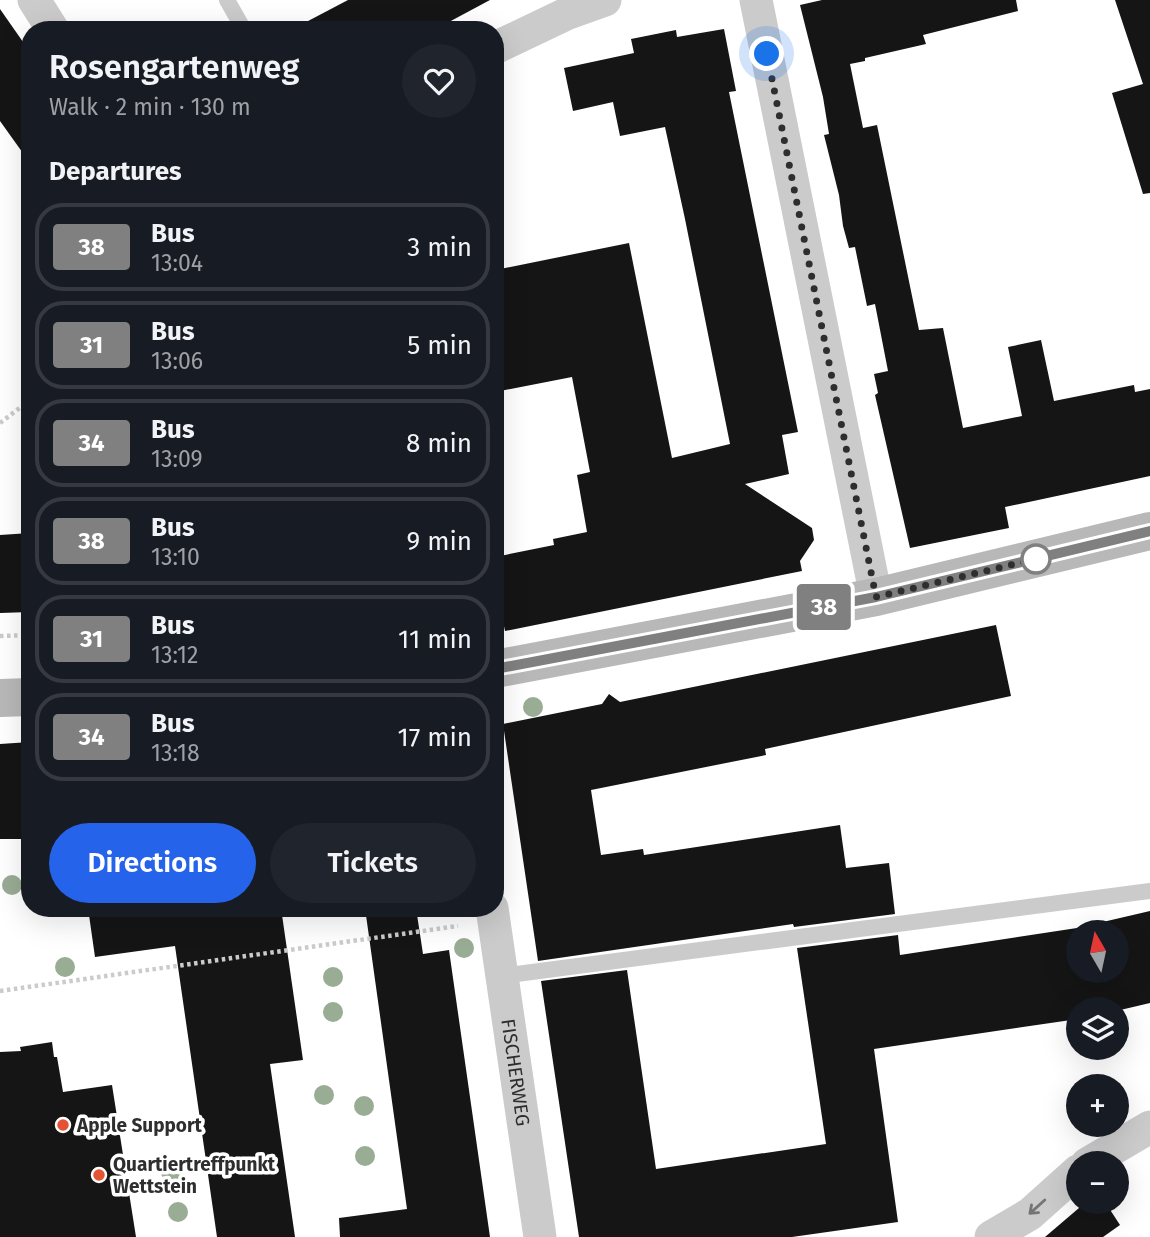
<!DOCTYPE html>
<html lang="en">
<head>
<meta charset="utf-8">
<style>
	:root { --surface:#171b24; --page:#20242c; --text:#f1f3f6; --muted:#9ea1a6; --line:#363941; --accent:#2563eb }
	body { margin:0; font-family:"Fira Sans",sans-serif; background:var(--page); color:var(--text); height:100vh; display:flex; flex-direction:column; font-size:26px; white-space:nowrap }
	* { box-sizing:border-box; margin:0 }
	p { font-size:23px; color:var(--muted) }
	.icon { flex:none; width:38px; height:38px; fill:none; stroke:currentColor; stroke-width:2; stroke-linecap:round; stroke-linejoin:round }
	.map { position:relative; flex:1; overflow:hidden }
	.sheet { position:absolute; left:21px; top:21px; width:483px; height:896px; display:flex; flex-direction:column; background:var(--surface); border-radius:28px; box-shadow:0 7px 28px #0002 }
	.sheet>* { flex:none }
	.badge { padding:0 14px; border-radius:5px; font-size:24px; line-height:46px }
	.needle { width:46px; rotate:351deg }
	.fabs { position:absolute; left:1066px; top:920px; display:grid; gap:14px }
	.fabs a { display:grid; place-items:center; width:63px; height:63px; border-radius:50%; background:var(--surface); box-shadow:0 7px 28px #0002; font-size:35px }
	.you { position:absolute; width:35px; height:35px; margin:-18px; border:5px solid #fff; border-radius:50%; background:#1a73e8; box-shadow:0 0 0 10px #1a73e833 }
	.map>.badge { position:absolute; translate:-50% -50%; box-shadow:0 0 0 4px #fff }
	h2 { padding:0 28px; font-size:26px; line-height:63px }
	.round { display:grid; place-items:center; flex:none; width:74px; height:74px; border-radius:37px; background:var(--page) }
	.headline { display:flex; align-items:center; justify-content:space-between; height:119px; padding:0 28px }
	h1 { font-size:33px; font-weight:600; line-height:52px }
	.action { display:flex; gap:14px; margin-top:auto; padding:14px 28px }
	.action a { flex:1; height:80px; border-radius:42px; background:var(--accent); color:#fff; font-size:28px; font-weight:600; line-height:80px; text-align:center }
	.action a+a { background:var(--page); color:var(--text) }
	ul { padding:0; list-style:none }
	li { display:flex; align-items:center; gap:21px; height:88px; margin:0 14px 10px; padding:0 14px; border:4px solid var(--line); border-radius:28px }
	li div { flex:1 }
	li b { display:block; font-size:26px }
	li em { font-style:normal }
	li .badge { min-width:77px; font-weight:700; text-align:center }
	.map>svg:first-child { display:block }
	.building { fill:#151515; fill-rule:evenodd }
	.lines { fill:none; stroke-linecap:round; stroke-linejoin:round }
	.path { stroke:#cbcbcb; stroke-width:4.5; stroke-dasharray:3.5 3.5; stroke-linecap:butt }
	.service { stroke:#cbcbcb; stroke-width:16 }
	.minor { stroke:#cbcbcb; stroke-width:33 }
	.secondary { stroke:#b8b8b8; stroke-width:38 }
	.tree { fill:#99ac94 }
	.oneway { stroke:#757575 }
	.line-casing { stroke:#fff; stroke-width:16 }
	.line { stroke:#808080; stroke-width:10 }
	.walk { stroke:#2e2e2e; stroke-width:7; stroke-dasharray:0 12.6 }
	.stop-dot { fill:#fff; stroke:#808080; stroke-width:3.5 }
	.poi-dot { fill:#e25433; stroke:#fff; stroke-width:2.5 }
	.labels { text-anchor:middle; stroke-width:7; stroke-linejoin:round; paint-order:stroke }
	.street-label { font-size:19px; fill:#2e2e2e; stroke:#fff }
	.poi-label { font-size:19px; font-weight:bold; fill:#2e2e2e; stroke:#fff; text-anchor:start }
</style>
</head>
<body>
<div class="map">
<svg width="1150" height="1237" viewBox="0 0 1150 1237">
	<rect width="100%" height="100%" fill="#fff"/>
	<!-- building -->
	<g class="building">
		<polygon points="348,0 490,0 434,30 291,30"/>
		<polygon points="822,0 1016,0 1018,11 923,35 926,44 865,58 865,61 850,64 863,128 877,125 919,330 943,328 963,428 1022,416 1008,347 1041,340 1054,401 1134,385 1135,392 1150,389 1150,476 1005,507 1009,528 910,548 875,395 878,393 874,374 888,371 875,304 867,306 855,247 849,248 843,226 839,195 824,135 829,134 823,97 800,5"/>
		<polygon points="1115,0 1150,0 1150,193 1143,194 1112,93 1143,84"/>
		<polygon points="0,9 30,52 30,163 0,121"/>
		<polygon points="724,29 736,91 729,92 798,432 782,435 789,474 745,484 812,528 814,540 800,561 802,571 505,631 495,583 495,557 554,545 553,539 587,532 577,475 590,472 572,377 495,392 495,270 629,243 672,458 730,444 685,219 665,127 620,136 613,102 573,111 564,68 634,53 631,39 676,30 677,37"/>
		<polygon points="30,533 30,612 0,613 0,535"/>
		<polygon points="996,625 1011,696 765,749 766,755 591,790 601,855 643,849 644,855 840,825 846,868 889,863 895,914 794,927 793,924 538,961 503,724 602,704 609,694 620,702"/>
		<polygon points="30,742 30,839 0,839 0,744"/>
		<polygon points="88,908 281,908 303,1060 270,1064 295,1237 217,1237 175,946 95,957"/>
		<polygon points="365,908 416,908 423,954 449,950 490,1237 340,1237 339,1218 407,1209"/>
		<path d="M1150,911V1003L1116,1011L1078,1010V1019L874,1049L898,1222L792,1237H579L541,981L627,970L656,1169L826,1144L797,948L898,935L900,955L1077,928ZM1078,933H1116V971H1078Z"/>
		<polygon points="52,1042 54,1057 57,1057 63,1092 112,1085 136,1237 0,1237 0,1052 21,1051 20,1047"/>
		<polygon points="1086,1202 1105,1202 1120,1225 1103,1237 1045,1237"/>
	</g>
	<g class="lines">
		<!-- path -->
		<g class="path">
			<polyline points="0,423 30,400"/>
			<polyline points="0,636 30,635"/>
			<polyline points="0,991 458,926"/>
		</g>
		<!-- service -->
		<g class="service">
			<polyline points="227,0 244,30"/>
			<polyline points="501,976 1150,891"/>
		</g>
		<!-- minor -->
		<g class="minor">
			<polyline points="34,0 53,30"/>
			<polyline points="756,0 876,597"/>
			<polyline points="495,48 566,14 605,0"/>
			<path id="s1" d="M492,908L540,1237"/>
			<polyline points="1087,1164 1150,1127"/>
			<polyline points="991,1237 1030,1214 1078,1171"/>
		</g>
		<!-- secondary -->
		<g class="secondary">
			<polyline points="495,669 876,597 1150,531"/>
			<polyline points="0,698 30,697"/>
		</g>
	</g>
	<!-- trees -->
	<g class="tree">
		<circle cx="533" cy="707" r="10"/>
		<circle cx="12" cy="885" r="10"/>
		<circle cx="464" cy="948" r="10"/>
		<circle cx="65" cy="967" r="10"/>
		<circle cx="333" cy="977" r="10"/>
		<circle cx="333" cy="1012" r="10"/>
		<circle cx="324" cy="1095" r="10"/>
		<circle cx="364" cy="1106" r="10"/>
		<circle cx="365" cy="1156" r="10"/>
		<circle cx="171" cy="1172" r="10"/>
		<circle cx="178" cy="1212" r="10"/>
	</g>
	<!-- one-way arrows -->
	<defs><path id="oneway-shaft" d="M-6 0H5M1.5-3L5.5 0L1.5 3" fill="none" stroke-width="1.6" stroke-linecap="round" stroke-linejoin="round" transform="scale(1.75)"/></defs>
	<use class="oneway" href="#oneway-shaft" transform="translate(1037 1207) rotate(138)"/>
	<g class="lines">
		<!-- line casing -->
		<g class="line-casing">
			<polyline id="line" points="495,669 876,597 1150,531"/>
		</g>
		<!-- line -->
		<use href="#line" class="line"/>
		<!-- walk -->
		<polyline class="walk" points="767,54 876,597 1036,559"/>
	</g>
	<!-- markers -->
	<circle class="stop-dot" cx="1036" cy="559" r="14"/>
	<g class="poi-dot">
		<circle cx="63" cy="1125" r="7"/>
		<circle cx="99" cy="1175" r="7"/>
	</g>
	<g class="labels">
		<!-- street labels -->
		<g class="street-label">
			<text dy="7" stroke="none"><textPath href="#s1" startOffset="166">FISCHERWEG</textPath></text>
		</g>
		<!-- poi labels -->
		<g class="poi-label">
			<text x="77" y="1132">Apple Support</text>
			<text x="113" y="1171">Quartiertreffpunkt<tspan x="113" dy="22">Wettstein</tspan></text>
		</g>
	</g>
</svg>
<div class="fabs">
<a><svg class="needle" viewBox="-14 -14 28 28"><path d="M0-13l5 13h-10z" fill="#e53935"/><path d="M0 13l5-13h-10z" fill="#9ea1a6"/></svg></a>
<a><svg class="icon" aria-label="layers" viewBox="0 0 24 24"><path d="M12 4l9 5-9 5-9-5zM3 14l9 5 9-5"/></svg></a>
<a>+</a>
<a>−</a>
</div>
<div class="you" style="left:767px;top:54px"></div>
<b class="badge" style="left:824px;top:607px;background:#808080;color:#fff">38</b>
<section class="sheet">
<div class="headline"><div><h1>Rosengartenweg</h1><p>Walk · 2 min · 130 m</p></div><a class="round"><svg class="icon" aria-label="heart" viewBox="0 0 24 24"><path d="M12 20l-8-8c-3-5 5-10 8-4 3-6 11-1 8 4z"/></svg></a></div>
<h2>Departures</h2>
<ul>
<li><span class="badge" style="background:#808080;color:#fff">38</span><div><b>Bus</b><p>13:04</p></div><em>3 min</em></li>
<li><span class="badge" style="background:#808080;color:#fff">31</span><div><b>Bus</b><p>13:06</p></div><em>5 min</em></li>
<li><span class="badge" style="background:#808080;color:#fff">34</span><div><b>Bus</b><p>13:09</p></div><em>8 min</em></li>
<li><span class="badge" style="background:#808080;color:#fff">38</span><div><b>Bus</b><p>13:10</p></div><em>9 min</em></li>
<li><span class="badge" style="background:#808080;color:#fff">31</span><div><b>Bus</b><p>13:12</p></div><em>11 min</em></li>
<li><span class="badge" style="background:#808080;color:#fff">34</span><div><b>Bus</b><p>13:18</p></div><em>17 min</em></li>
</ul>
<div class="action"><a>Directions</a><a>Tickets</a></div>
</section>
</div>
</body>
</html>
